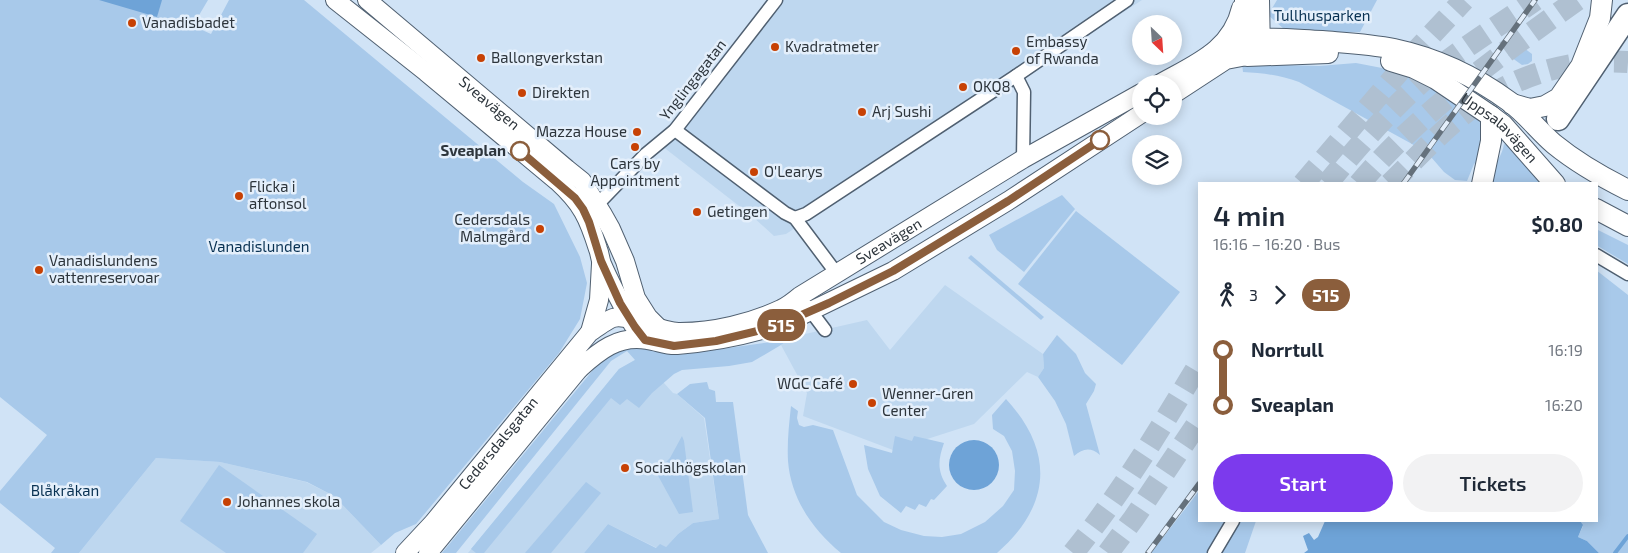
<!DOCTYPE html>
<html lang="en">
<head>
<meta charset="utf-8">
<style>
	:root { --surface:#fff; --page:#f2f2f3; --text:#1f2937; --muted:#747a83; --accent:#7c3aed }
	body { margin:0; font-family:"Exo 2",sans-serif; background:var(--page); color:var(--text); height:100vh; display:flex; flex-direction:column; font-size:19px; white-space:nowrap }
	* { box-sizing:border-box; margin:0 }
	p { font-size:16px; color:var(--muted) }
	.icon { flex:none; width:28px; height:28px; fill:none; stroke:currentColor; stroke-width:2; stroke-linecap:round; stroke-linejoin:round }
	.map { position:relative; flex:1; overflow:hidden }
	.drawer { position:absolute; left:1198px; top:182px; width:400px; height:340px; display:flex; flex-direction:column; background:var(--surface); border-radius:0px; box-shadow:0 2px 12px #0003 }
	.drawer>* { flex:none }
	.badge { padding:0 10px; border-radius:16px; font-size:18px; line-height:32px }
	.needle { width:32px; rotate:155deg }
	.fabs { position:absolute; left:1132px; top:15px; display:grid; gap:10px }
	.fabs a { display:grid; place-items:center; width:50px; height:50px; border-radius:50%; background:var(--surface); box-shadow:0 2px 12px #0003; font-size:25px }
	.map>.badge { position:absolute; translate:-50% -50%; box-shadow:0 0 0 2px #fff }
	.legs { display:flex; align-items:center; gap:8px; height:55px; padding:0 15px; font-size:16px }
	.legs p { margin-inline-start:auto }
	.summary { display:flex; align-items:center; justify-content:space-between; height:85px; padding:0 15px }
	h1 { font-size:28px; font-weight:600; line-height:38px }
	.action { display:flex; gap:10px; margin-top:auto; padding:10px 15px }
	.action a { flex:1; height:58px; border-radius:30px; background:var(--accent); color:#fff; font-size:20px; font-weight:600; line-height:58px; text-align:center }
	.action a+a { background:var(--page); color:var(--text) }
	ul { padding:0 15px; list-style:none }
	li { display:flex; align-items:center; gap:18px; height:55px; font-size:19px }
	li i { display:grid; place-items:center; width:8px; height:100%; margin:0 6px; background:currentColor }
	li i::after { content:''; width:12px; height:12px; margin:-6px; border:4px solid; border-radius:50%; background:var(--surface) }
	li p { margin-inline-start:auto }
	li:first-child i { background:linear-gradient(#0000 50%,currentColor 0) }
	li:last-child i { background:linear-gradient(currentColor 50%,#0000 0) }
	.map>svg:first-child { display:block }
	.built { fill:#bed7ef }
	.green { fill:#a8c9ea }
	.water { fill:#6ea3d7 }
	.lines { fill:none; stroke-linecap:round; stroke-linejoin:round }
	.stream { stroke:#6ea3d7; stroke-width:4 }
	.motorway-tunnel { stroke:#afc0d1; stroke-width:22; stroke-dasharray:22 11; stroke-linecap:butt }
	.minor-casing { stroke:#506071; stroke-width:15 }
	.secondary-casing { stroke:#506071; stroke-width:20 }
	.primary-casing { stroke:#506071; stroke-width:22 }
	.motorway-casing { stroke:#506071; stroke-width:25 }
	.minor { stroke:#fff; stroke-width:12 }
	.secondary { stroke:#fff; stroke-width:18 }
	.primary { stroke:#fff; stroke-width:20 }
	.motorway { stroke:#fff; stroke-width:22 }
	.rail-casing { stroke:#65717c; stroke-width:5.5 }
	.rail { stroke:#e4effb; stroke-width:4; stroke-dasharray:11; stroke-linecap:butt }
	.line-1-casing { stroke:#fff; stroke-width:11 }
	.line-1 { stroke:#8b5e3c; stroke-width:8 }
	.poi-dot { fill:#c74104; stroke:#e4effb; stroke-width:2 }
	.stop-1-dot { fill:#fff; stroke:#8b5e3c; stroke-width:2.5 }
	.labels { text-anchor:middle; stroke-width:5; stroke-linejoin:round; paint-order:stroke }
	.park-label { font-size:15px; fill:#083152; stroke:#e4effb }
	.poi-label { font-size:15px; fill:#2d353c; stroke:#e4effb; text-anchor:start }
	.street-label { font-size:15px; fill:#2d353c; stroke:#e4effb }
	.stop-label { font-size:15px; font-weight:bold; fill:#2d353c; stroke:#e4effb; text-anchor:end }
</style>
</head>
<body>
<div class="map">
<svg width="1628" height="553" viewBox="0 0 1628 553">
	<rect width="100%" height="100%" fill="#d0e3f6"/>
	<!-- built -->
	<g class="built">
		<polygon points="776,0 1142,0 786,234 774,236 752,216 662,146"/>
		<polygon points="945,285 1043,354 1044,368 1038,377 1027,372 974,424 893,450 803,416 807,393 781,345 792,337 867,320 890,350"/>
		<polygon points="635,360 664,383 673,393 677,394 704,418 719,519 693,523 678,534 666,547 657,548 608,524 584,553 468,553 619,369"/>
		<polygon points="156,458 220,462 306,482 334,496 381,545 371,553 79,553"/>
	</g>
	<!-- green -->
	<g class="green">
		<polygon points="0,0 208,0 195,22 191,25 211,34 229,0 304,0 523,182 554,204 580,257 587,283 580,319 559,353 416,524 395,533 381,545 334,496 307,482 220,462 156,458 79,553 51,553 55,548 0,503 0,491 47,435 0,397"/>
		<polygon points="1277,0 1377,0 1360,32 1323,32 1284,29 1268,15"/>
		<polygon points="1515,41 1532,54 1532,61 1528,64 1522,65 1508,55"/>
		<path d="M1356,63L1382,68L1424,82L1479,120L1484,132L1479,160L1474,164L1467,181L1455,180L1444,172L1431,157L1412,144L1299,82C1280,75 1262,73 1243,72L1242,64L1319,66Z"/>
		<path d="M1504,144C1517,147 1532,173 1540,184H1491C1490,166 1501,161 1504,144Z"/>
		<polygon points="1062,195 1075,209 1024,272 997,250 989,235"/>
		<polygon points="1076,211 1180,292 1122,365 1018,284"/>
		<polygon points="1596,229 1628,245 1628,264 1596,245"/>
		<polygon points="971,255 1044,317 1041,320 968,258"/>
		<polygon points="1596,270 1628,295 1628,553 1599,553 1587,541 1578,537 1583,526 1580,521 1596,521"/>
		<path d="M1057,335L1076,354L1085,373L1096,384L1094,391L1086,404L1100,455C1091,447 1083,448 1074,456L1066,424L1055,401L1038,377L1044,368L1043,354Z"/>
		<polygon points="792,337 781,345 752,362 729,366 682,370 674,374 652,393 639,408 627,399 620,405 611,398 484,553 476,553 471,549 619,369 635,360 627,351 611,361 456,553 442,553 593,370 608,354 628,345 650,348 678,355 771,342"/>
		<polygon points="707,382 709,389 715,391 716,402 733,402 748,515 768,553 584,553 608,524 656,548 660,544 666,547 678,534 693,523 719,519 705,418 677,394 690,384"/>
		<path d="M1006,399C1055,452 1051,506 997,553H841C813,530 791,499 788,461C787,443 789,424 791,406L798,411L797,418L799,425L804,427L813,425L833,430L857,495L884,522L901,530L924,536L942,537L961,534L985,522L1003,506L1014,490L1015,471L1012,451L1004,436L993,429L992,415Z"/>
		<polygon points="682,436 684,441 693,512 679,514 656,472 670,458"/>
		<path d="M895,436L912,441L914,436L944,443C938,460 937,471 947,486L934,500L931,499L926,507L919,504L915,510L906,506L901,513L880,496L868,469L864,445L892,453Z"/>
		<polygon points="219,465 317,534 303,553 226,553 180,521"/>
		<polygon points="586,482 601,493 551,553 525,553"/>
		<polygon points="1199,491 1199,521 1256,521 1245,553 1151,553"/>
	</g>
	<!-- water -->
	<g class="water">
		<polygon points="99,0 162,0 157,17"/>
		<circle cx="974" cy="465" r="25"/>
		<polygon points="1325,521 1580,521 1583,525 1578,537 1587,541 1599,553 1304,553 1308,550 1303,536 1309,533 1314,540 1318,537"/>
	</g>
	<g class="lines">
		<!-- stream -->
		<polyline class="stream" points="1615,553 1628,536"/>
		<!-- motorway-tunnel -->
		<g class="motorway-tunnel">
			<polyline points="1303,184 1419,48 1464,0"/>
			<path d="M1327,184C1358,146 1390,110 1426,78C1460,49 1499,26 1535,0"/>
			<path d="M1359,184C1421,111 1500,55 1577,0"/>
			<path d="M1390,184C1419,156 1447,124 1480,102C1522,73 1577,58 1628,62"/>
			<path d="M1073,553C1121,494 1160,429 1199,364"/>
			<polyline points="1108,553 1134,518 1199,421"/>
		</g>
		<!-- minor casing -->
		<g class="minor-casing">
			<g id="minor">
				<polyline points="1016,76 1024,92 1023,159"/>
				<polyline points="675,130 785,213 795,218 837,274"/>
				<polyline points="591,211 646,154 675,130 776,0"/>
				<polyline points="795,218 806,214 1016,76 1127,0"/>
				<polyline points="1596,255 1628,274"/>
				<polyline points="807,306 825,330"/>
				<polyline points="1214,553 1233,521"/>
			</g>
		</g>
		<!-- secondary casing -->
		<g class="secondary-casing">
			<g id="secondary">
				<path d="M335,0L426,72L557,181C582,204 588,217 598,249C600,254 600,259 602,264C611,285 622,305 633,325"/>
				<path id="s1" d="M367,0L567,169L582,181L602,213L611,229L625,261L636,298L648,317L660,329"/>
				<polyline points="1260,0 1261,53"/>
				<path d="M1159,84C1194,64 1231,51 1241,8"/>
				<polyline points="1174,94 1226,60 1247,56 1244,0"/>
				<polyline points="590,332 599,300 601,264"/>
				<path d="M579,369C599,351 618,335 647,340C657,341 667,346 677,345C715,342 754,334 790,321L893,271L1008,201L1141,114"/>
				<path id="s2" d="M405,553L433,523L590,332C597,328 605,321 613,318C630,313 660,333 680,332C714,332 751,323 781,309C788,306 794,301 800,296L1023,159L1141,93"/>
				<polyline points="428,553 579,369 584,360"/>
			</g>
		</g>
		<!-- primary casing -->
		<g class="primary-casing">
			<g id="primary">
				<path d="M1211,55C1219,51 1227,47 1236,44C1263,35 1294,40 1322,41C1346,43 1370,44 1394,49C1436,58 1476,77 1510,102C1526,114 1539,131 1554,144C1576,162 1602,177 1628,190"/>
				<polyline points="1247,56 1328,53"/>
				<path id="s3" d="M1391,61L1414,68L1436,79L1491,116L1503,125L1555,184"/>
				<polyline points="1512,104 1530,109 1545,106 1559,98 1581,66 1600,18 1602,0"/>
				<polyline points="1482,184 1491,141 1491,116"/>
				<polyline points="1596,209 1628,226"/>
			</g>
		</g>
		<!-- motorway casing -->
		<g class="motorway-casing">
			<polyline id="motorway" points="1558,119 1628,15"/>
		</g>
		<!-- minor -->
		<use href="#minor" class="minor"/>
		<!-- secondary -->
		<use href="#secondary" class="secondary"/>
		<!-- primary -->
		<use href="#primary" class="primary"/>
		<!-- motorway -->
		<use href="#motorway" class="motorway"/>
		<!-- rail casing -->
		<g class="rail-casing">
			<g id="rail">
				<polyline points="1403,184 1535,0"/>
				<polyline points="1148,553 1199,484"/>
			</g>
		</g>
		<!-- rail -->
		<use href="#rail" class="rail"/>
	</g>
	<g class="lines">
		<!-- line-1 casing -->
		<g class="line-1-casing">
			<polyline id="line-1" points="520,151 575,198 583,209 589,222 601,261 620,303 635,327 645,340 674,346 716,341 774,327 829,303 893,271 1008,201 1100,140"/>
		</g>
		<!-- line-1 -->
		<use href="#line-1" class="line-1"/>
	</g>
	<!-- markers -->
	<g class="poi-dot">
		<circle cx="132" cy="23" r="5"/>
		<circle cx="775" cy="47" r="5"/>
		<circle cx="1016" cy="51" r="5"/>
		<circle cx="481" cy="58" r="5"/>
		<circle cx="963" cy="87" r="5"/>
		<circle cx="522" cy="93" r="5"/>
		<circle cx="862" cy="112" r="5"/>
		<circle cx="637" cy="132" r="5"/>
		<circle cx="635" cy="147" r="5"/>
		<circle cx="754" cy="172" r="5"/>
		<circle cx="239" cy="196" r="5"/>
		<circle cx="697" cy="212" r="5"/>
		<circle cx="540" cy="229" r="5"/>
		<circle cx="39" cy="270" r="5"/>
		<circle cx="853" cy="384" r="5"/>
		<circle cx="872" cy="403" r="5"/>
		<circle cx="625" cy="468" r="5"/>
		<circle cx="227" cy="502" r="5"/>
	</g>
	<g class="stop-1-dot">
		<circle cx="1100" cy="140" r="9"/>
		<circle cx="520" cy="151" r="9"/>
	</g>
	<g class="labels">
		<!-- park labels -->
		<g class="park-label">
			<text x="1322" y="21">Tullhusparken</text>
			<text x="259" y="252">Vanadislunden</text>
			<text x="65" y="496">Blåkråkan</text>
		</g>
		<!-- poi labels -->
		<g class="poi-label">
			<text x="142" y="28">Vanadisbadet</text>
			<text x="1026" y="47">Embassy<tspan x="1026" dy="17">of Rwanda</tspan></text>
			<text x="785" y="52">Kvadratmeter</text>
			<text x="491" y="63">Ballongverkstan</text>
			<text x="973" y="92">OKQ8</text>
			<text x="532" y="98">Direkten</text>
			<text x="872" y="117">Arj Sushi</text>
			<text x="627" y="137" text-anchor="end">Mazza House</text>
			<text x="635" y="169" text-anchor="middle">Cars by<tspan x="635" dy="17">Appointment</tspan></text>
			<text x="764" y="177">O'Learys</text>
			<text x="249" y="192">Flicka i<tspan x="249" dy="17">aftonsol</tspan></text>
			<text x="707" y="217">Getingen</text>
			<text x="530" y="225" text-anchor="end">Cedersdals<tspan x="530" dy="17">Malmgård</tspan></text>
			<text x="49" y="266">Vanadislundens<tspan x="49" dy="17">vattenreservoar</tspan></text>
			<text x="843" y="389" text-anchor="end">WGC Café</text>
			<text x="882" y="399">Wenner-Gren<tspan x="882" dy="17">Center</tspan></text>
			<text x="635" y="473">Socialhögskolan</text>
			<text x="237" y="507">Johannes skola</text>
		</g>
		<!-- street labels -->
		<g class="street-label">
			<text transform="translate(693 80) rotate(-52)" y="5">Ynglingagatan</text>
			<text dy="5" stroke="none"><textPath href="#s1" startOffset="160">Sveavägen</textPath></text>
			<text dy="5" stroke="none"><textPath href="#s3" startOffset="129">Uppsalavägen</textPath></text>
			<text dy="5" stroke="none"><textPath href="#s2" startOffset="616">Sveavägen</textPath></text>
			<text dy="5" stroke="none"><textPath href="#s2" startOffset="144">Cedersdalsgatan</textPath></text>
		</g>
		<!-- stop labels -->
		<g class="stop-label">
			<text x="506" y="156">Sveaplan</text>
		</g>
	</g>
</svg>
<div class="fabs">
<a><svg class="needle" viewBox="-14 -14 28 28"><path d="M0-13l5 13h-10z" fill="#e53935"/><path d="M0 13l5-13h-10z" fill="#747a83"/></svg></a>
<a><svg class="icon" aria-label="locate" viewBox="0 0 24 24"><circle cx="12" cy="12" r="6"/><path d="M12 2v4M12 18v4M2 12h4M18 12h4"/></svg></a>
<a><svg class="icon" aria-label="layers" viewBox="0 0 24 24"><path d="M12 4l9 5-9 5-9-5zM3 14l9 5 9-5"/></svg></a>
</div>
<b class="badge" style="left:781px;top:325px;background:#8b5e3c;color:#fff">515</b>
<section class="drawer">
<div class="summary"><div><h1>4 min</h1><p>16:16 – 16:20 · Bus</p></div><b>$0.80</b></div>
<div class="legs"><svg class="icon" aria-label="walk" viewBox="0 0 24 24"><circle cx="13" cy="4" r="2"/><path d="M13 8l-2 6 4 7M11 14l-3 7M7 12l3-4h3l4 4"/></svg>3<svg class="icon" aria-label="forward" viewBox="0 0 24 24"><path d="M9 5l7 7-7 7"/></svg><b class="badge" style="background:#8b5e3c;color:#fff">515</b></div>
<ul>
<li><i style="color:#8b5e3c"></i><b>Norrtull</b><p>16:19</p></li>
<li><i style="color:#8b5e3c"></i><b>Sveaplan</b><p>16:20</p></li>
</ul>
<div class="action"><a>Start</a><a>Tickets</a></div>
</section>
</div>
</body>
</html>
